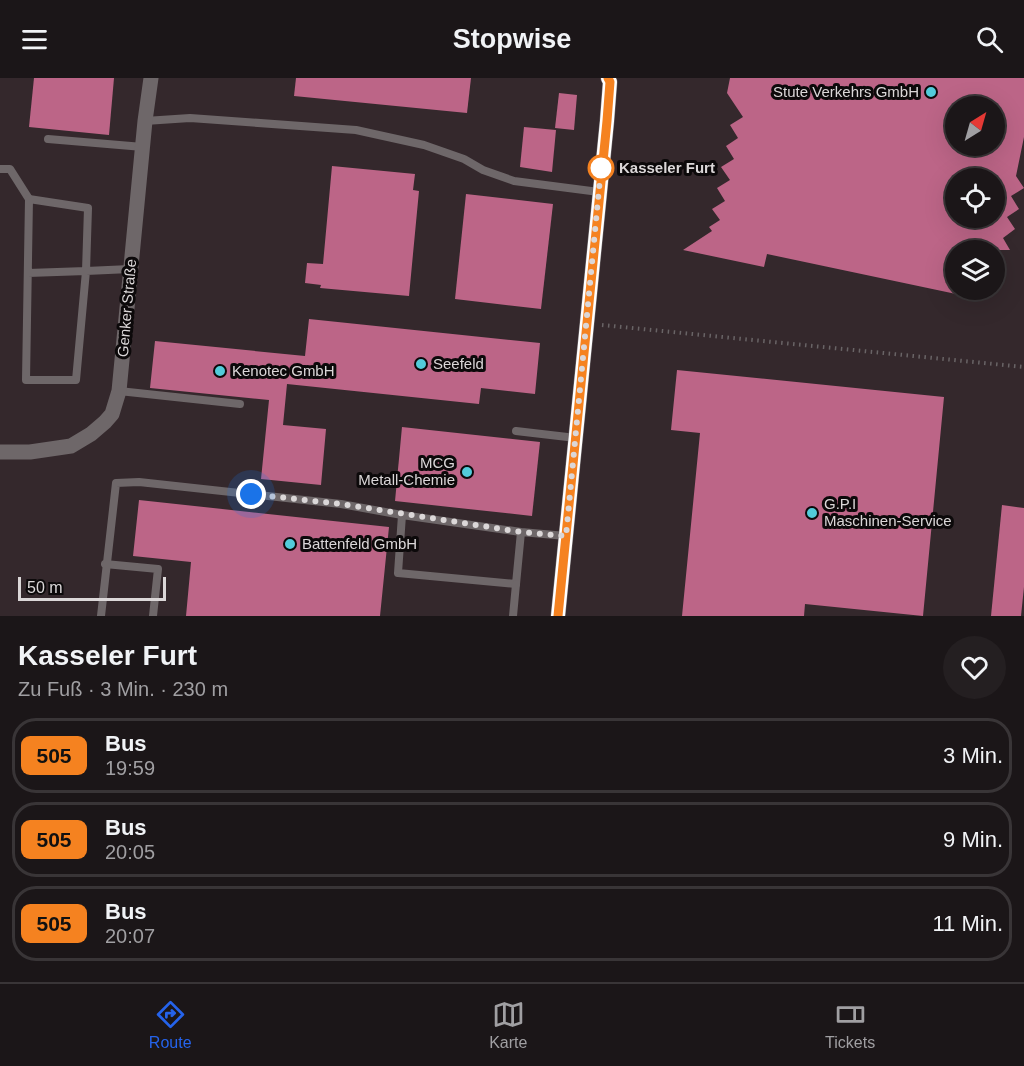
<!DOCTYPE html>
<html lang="de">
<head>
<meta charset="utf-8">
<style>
	:root { --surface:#1b1618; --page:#241f21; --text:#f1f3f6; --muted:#a09fa2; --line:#393537; --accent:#2563eb }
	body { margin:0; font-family:Arial,sans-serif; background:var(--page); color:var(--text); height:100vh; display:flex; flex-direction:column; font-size:22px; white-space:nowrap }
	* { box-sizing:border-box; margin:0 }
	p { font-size:20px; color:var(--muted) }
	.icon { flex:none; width:33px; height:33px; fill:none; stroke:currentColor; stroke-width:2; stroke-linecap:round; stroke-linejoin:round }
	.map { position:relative; height:538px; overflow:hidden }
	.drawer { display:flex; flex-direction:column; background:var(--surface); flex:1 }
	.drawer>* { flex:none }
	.badge { padding:0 12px; border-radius:9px; font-size:21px; line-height:39px }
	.needle { width:39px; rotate:37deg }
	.buttons { position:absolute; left:945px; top:18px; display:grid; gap:12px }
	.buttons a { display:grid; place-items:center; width:60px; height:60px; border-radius:50%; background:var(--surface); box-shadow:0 6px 24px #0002,0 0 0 2px var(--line); font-size:30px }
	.scale { position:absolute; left:18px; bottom:15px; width:148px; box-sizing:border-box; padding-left:6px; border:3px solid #dbd7d8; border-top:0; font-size:16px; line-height:21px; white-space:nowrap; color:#dbd7d8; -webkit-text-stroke:4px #0c090a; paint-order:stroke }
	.you { position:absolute; width:30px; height:30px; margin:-15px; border:4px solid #fff; border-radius:50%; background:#1a73e8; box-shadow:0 0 0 9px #1a73e833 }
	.map>.badge { position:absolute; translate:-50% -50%; box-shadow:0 0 0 3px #fff }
	.round { display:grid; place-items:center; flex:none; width:63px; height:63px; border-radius:32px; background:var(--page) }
	.summary { display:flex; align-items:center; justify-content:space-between; height:102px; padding:0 18px }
	h1 { font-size:28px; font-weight:600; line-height:45px }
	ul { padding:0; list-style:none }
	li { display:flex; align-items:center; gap:18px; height:75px; margin:0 12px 9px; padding:0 6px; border:3px solid var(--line); border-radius:24px }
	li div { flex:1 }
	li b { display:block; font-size:22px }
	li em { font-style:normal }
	li .badge { min-width:66px; font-weight:700; text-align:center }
	header { display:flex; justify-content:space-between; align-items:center; height:78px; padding:0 18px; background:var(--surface); font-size:27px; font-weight:600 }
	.tabs { display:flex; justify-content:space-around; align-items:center; height:84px; border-top:2px solid var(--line); background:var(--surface); font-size:16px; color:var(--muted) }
	.tabs a { display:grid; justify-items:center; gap:3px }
	.tabs .active { color:var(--accent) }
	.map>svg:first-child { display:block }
	.built { fill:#34282c; fill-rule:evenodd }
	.building { fill:#bc6587; fill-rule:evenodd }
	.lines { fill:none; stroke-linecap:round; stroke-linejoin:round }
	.path { stroke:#696466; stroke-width:4; stroke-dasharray:1.5 4.5; stroke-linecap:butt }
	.lane { stroke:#6e6769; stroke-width:8 }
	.street { stroke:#6e6769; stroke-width:15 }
	.line-casing { stroke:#fff; stroke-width:14 }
	.line { stroke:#f58220; stroke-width:9 }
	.walk { stroke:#dbd7d8; stroke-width:6; stroke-dasharray:0 10.8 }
	.poi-dot { fill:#52cbda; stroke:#0c090a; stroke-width:2 }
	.stop-dot { fill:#fff; stroke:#f58220; stroke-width:3 }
	.labels { text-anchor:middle; stroke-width:6; stroke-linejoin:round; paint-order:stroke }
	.poi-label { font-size:15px; fill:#dbd7d8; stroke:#0c090a; text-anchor:start }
	.stop-label { font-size:15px; font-weight:bold; fill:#dbd7d8; stroke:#0c090a; text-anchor:start }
	.street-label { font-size:15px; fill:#dbd7d8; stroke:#0c090a }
</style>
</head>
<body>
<header><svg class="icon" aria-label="menu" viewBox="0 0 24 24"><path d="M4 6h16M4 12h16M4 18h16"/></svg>Stopwise<svg class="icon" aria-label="search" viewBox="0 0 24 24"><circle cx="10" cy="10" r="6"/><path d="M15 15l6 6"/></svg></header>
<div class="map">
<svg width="1024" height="538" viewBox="0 0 1024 538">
	<rect width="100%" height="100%" fill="#241e20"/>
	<!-- built -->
	<path class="built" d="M0,0H1024V538H0ZM956,28H994V68H956ZM956,100H994V140H956ZM956,172H994V212H956Z"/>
	<!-- building -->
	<g class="building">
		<polygon points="34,0 114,0 109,57 29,49"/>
		<polygon points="296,0 471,0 467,35 294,18"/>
		<path d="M730,0H1024V59L1016,98L1024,110L1011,118L1019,131L1007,139L1015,151L1003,160L1010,172H956V216L767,176L764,189L683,172L712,153L709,149L720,142L712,131L725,123L717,110L730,102L721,89L734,81L726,68L738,60L730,47L743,39L727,15ZM956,28H994V68H956ZM956,100H994V140H956Z"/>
		<polygon points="559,15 577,17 574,52 555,50"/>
		<polygon points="524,49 556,52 552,94 520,89"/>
		<polygon points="332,88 415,96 413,112 419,113 409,218 320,210 321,207 305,205 307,185 323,186"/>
		<polygon points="466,116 553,126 541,231 455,221"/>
		<polygon points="309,241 540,265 535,316 481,310 479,326 287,306 283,347 326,351 321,407 261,401 269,322 150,310 155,263 305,278"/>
		<polygon points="677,292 944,319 923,538 805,526 804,538 682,538 700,355 671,352"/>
		<polygon points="402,349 540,364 532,438 395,423"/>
		<polygon points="139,422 389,449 380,538 186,538 191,484 133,478"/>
		<polygon points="1002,427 1024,430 1024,509 1021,538 991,538"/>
	</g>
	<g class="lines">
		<!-- path -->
		<polyline class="path" points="602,247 1024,289"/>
		<!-- lane -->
		<g class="lane">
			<polyline points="145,43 190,40 356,52 424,67 464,81 483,92 514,103 599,114"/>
			<polyline points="48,61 143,69"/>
			<polyline points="0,91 10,91 29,121"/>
			<polyline points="28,195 86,193 76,302 26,302 29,121 88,130 86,193 130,191"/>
			<polyline points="119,313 240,326"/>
			<polyline points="516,353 576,360"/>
			<polyline points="521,454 516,506 398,495 402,437 521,454 566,458"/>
			<polyline points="105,486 158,491 153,538"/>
			<polyline points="101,538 116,405 139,404 341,426 402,437"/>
			<polyline points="513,538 516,506"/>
		</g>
		<!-- street -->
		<g class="street">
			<polyline points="0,374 30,374 71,368 91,356 105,344 112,336 119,313 145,43 151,0"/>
			<polyline points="558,538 607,43 610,4 608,0"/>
		</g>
	</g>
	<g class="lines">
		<!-- line casing -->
		<g class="line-casing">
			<polyline id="line" points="558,538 607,43 610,4 608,0"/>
		</g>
		<!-- line -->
		<use href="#line" class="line"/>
		<!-- walk -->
		<polyline class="walk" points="251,416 341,426 521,454 566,458 601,90"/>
	</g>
	<!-- markers -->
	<g class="poi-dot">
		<circle cx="931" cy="14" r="6"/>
		<circle cx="421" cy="286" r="6"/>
		<circle cx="220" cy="293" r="6"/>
		<circle cx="467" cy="394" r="6"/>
		<circle cx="812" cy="435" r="6"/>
		<circle cx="290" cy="466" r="6"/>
	</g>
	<circle class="stop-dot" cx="601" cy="90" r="12"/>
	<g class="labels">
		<!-- poi labels -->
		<g class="poi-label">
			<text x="919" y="19" text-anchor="end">Stute Verkehrs GmbH</text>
			<text x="433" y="291">Seefeld</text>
			<text x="232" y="298">Kenotec GmbH</text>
			<text x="455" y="390" text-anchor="end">MCG<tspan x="455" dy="17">Metall-Chemie</tspan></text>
			<text x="824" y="431">G.P.I<tspan x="824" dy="17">Maschinen-Service</tspan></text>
			<text x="302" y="471">Battenfeld GmbH</text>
		</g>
		<!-- stop labels -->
		<g class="stop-label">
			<text x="619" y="95">Kasseler Furt</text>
		</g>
		<!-- street labels -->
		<g class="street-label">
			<text transform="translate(127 230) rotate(-85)" y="5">Genker Straße</text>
		</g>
	</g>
</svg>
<div class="buttons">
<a><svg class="needle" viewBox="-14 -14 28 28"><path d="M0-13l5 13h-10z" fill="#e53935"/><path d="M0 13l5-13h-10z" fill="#a09fa2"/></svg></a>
<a><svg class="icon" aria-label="locate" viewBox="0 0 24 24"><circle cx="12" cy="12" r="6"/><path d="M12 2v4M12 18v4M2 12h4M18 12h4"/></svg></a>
<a><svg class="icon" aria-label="layers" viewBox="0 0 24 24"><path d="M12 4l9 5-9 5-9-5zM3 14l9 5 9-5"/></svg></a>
</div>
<div class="scale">50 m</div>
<div class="you" style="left:251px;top:416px"></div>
</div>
<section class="drawer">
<div class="summary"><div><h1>Kasseler Furt</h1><p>Zu Fuß · 3 Min. · 230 m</p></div><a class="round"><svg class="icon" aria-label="heart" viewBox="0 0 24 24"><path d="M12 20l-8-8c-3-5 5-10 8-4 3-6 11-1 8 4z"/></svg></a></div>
<ul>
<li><span class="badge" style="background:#f58220;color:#111">505</span><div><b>Bus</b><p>19:59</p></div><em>3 Min.</em></li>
<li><span class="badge" style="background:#f58220;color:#111">505</span><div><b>Bus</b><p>20:05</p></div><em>9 Min.</em></li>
<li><span class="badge" style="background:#f58220;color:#111">505</span><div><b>Bus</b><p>20:07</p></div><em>11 Min.</em></li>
</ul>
</section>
<nav class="tabs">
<a class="active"><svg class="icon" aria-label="directions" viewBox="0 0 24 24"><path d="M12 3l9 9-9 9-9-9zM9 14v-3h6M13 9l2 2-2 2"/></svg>Route</a>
<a><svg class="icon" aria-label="map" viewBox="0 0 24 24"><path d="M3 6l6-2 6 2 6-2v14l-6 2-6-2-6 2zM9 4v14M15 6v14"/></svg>Karte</a>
<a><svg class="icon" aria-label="tickets" viewBox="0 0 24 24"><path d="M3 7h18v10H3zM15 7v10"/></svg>Tickets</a>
</nav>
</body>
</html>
